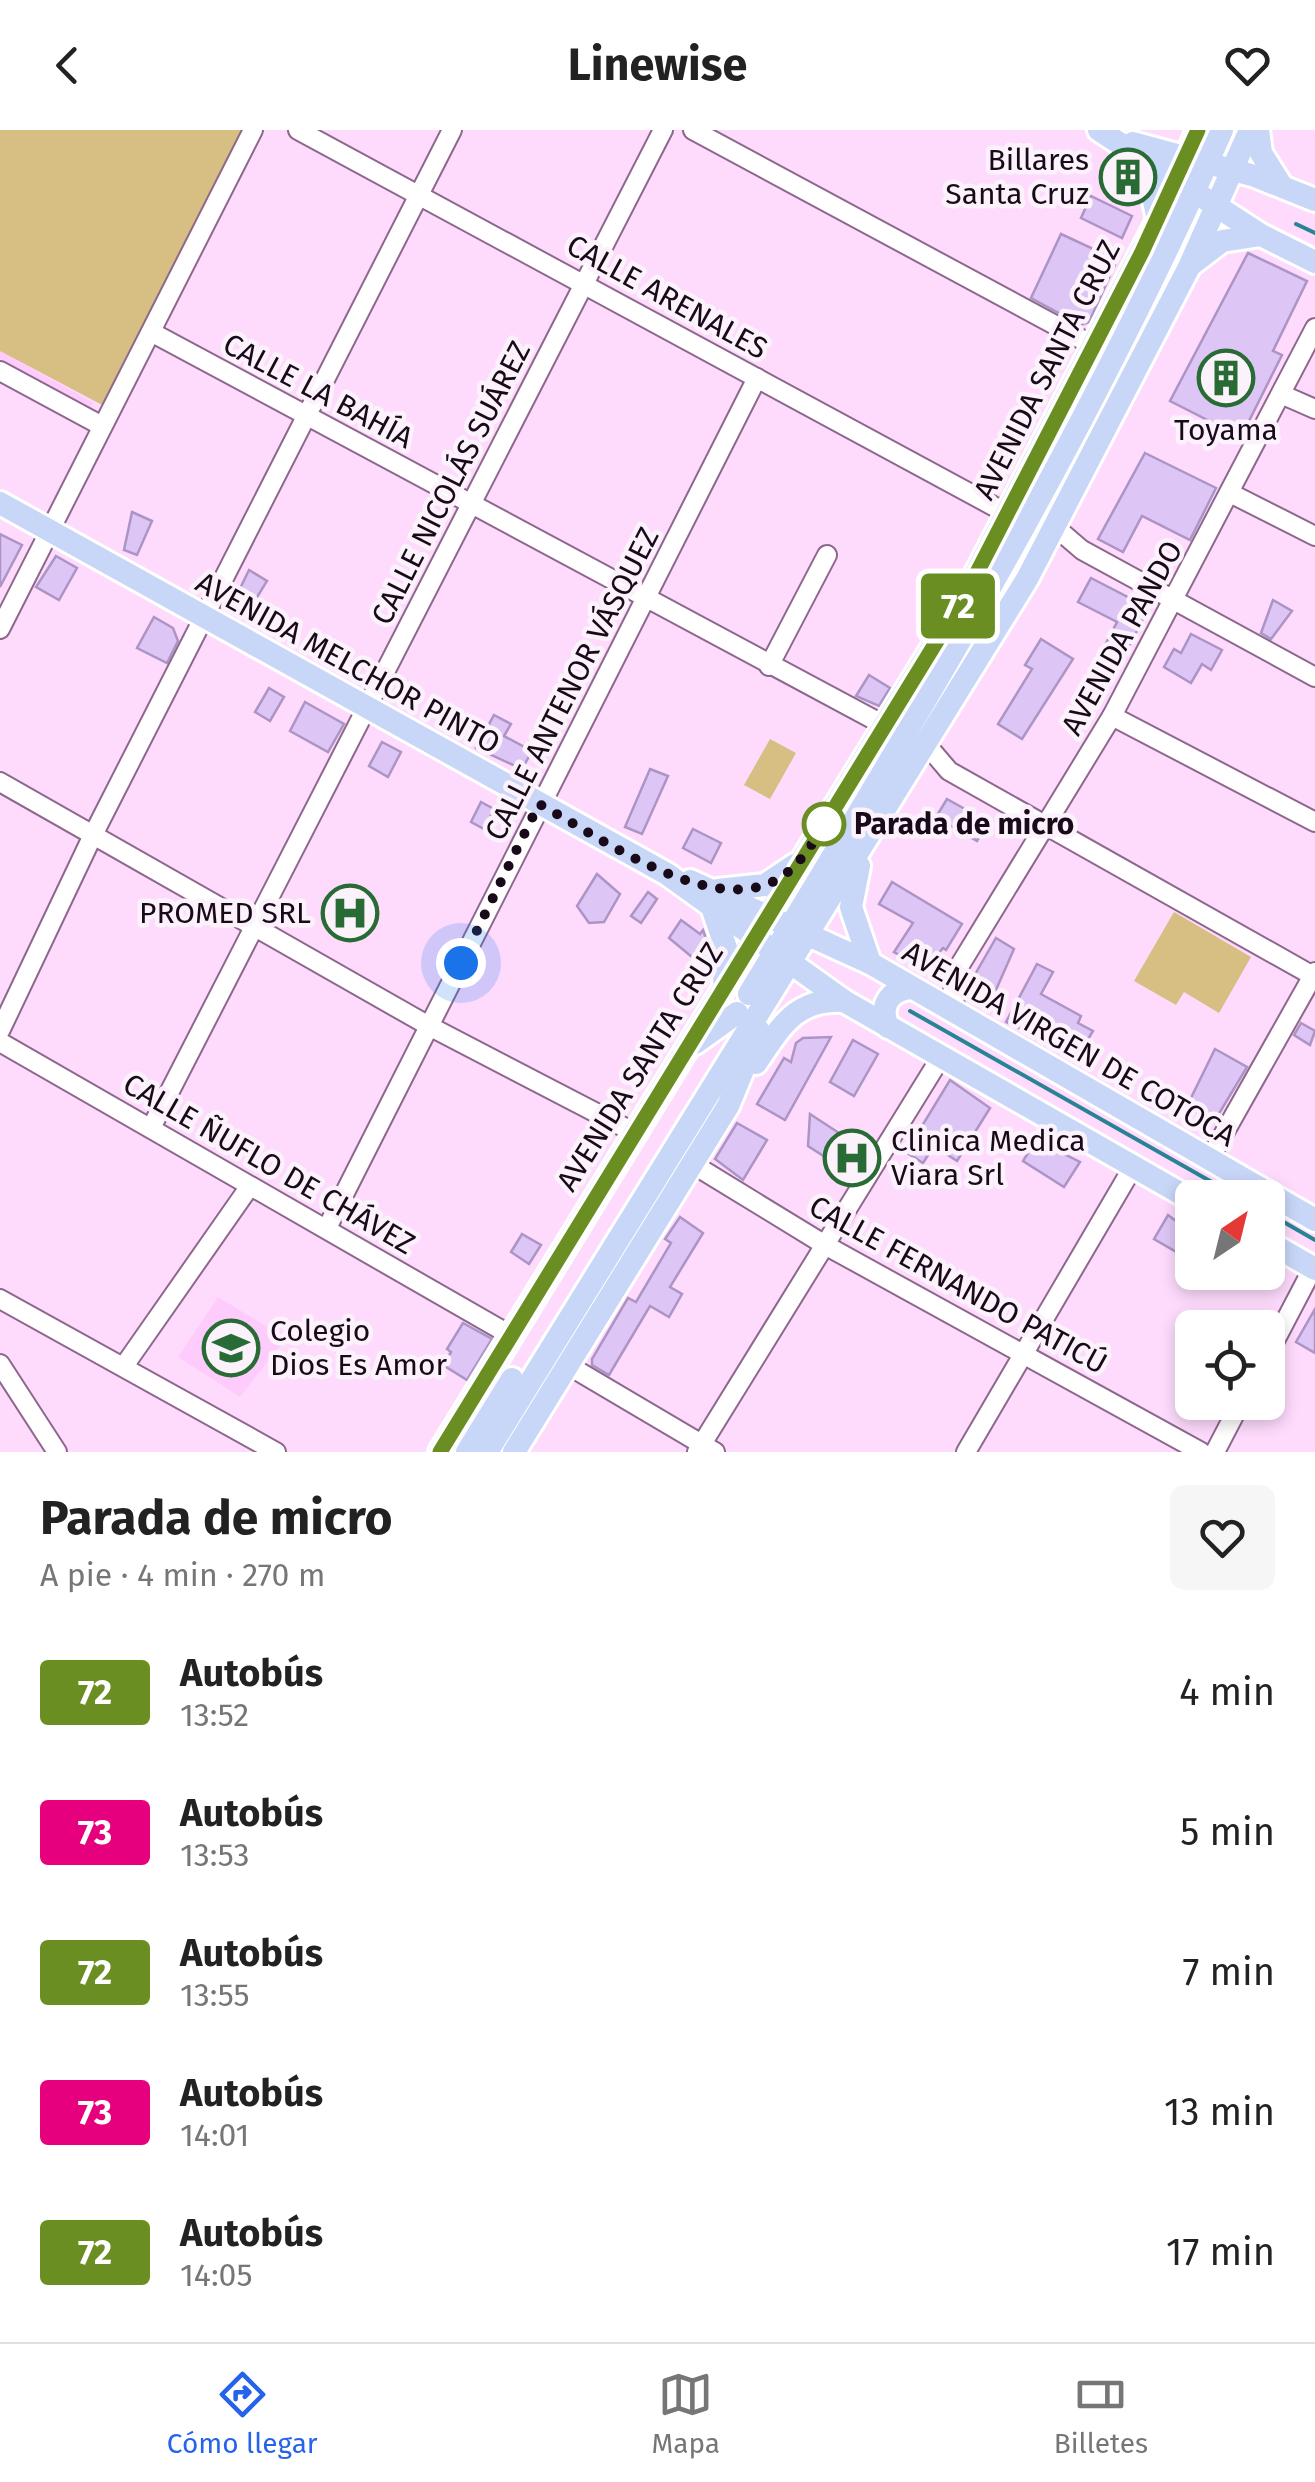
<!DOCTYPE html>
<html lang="es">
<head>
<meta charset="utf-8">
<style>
	:root { --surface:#fff; --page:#f6f6f6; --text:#222; --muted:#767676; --line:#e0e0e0; --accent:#2563eb }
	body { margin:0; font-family:"Fira Sans",sans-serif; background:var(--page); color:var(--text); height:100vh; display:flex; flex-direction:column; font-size:38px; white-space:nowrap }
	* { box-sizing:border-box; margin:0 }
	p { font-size:32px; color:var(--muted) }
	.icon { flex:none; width:55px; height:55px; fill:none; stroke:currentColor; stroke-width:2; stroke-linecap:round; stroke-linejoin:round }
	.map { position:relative; height:1322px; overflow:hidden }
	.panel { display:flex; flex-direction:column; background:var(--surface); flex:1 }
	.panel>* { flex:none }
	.badge { padding:0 20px; border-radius:8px; font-size:35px; line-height:65px }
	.needle { width:65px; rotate:35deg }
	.controls { position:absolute; left:1175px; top:1050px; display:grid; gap:20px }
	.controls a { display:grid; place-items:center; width:110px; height:110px; border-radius:15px; background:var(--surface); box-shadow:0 5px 15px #0003; font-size:50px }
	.you { position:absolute; width:50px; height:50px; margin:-25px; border:8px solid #fff; border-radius:50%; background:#1a73e8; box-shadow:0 0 0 15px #1a73e833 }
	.map>.badge { position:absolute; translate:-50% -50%; box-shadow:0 0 0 5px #fff }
	.round { display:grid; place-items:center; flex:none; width:105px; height:105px; border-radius:15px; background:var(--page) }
	.headline { display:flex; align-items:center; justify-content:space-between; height:170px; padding:0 40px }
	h1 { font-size:48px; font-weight:700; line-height:75px }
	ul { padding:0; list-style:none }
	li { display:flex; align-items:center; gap:30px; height:140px; padding:0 40px }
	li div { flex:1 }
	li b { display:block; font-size:38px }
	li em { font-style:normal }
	li .badge { min-width:110px; font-weight:700; text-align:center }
	header { display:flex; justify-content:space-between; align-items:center; height:130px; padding:0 40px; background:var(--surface); font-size:45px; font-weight:700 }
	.dock { display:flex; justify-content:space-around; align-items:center; height:140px; border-top:2px solid var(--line); background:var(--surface); font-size:28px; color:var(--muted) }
	.dock a { display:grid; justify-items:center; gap:5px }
	.dock .active { color:var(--accent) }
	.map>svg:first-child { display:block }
	.built { fill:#fdccfc }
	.green { fill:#d7be83 }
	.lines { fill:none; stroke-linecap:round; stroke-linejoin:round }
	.stream { stroke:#288495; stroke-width:4 }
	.building { fill:#ddc6f5; stroke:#ac95c5; stroke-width:2.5 }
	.minor-casing { stroke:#8e678d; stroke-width:22 }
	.major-casing { stroke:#fff; stroke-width:28 }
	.minor { stroke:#fff; stroke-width:18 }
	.major { stroke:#c8d6f8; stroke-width:22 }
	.line-casing { stroke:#fff; stroke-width:22 }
	.line { stroke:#6b8e23; stroke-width:15 }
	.walk { stroke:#190a19; stroke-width:10; stroke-dasharray:0 18 }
	.stop-dot { fill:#fff; stroke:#6b8e23; stroke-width:5 }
	.labels { text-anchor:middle; stroke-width:9; stroke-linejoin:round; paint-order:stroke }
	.poi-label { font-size:30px; fill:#190a19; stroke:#fbf2fb; text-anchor:end }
	.street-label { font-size:30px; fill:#190a19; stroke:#fbf2fb }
	.stop-label { font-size:30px; font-weight:bold; fill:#190a19; stroke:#fbf2fb; text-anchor:start }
</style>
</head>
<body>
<header><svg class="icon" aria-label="back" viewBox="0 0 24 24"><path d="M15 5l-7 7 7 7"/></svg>Linewise<svg class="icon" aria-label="heart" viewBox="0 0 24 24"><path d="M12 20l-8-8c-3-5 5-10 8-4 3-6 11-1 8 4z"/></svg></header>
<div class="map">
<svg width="1315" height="1322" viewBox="0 0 1315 1322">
	<rect width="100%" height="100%" fill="#fedbfd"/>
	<!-- built -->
	<g class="built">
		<polygon points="0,221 94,273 89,278 0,229"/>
		<polygon points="218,1167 286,1208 240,1267 178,1227"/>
	</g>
	<!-- green -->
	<g class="green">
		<polygon points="0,0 249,0 106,277 0,221"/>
		<polygon points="770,609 796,623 770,669 744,655"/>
		<polygon points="1174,782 1251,827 1219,883 1184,862 1176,875 1134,851"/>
	</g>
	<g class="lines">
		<!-- stream -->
		<g class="stream">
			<polyline points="1296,94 1315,103"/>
			<polyline points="910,881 1240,1068"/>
			<polyline points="1268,1083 1315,1110"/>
		</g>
	</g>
	<!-- building -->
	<g class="building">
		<polygon points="1122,33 1125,35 1137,62 1114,51"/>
		<polygon points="1091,66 1132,86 1122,108 1081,88"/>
		<polygon points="1061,104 1117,130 1089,192 1081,195 1031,168"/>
		<polygon points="1248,123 1307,151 1273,221 1282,225 1241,307 1170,271"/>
		<polygon points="1145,323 1216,358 1190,410 1142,386 1123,422 1098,409"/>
		<polygon points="132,382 152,391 137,425 124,420"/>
		<polygon points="0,404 22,415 0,457"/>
		<polygon points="56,426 77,438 59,470 36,457"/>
		<polygon points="249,440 267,451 248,482 233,473"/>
		<polygon points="1091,448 1143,475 1146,484 1124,525 1105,515 1117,492 1078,472"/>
		<polygon points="1273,470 1292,481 1271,509 1261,503"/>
		<polygon points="154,487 173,498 178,511 167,533 137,518"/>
		<polygon points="1191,504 1222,520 1211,540 1202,534 1191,553 1164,537 1174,519 1181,523"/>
		<polygon points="1041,509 1073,529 1022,609 998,594 1032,539 1025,535"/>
		<polygon points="869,545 890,558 879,576 856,566"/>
		<polygon points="269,558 284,567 270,591 255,582"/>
		<polygon points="305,572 344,594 328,622 290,601"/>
		<polygon points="494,585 511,594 504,606 532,621 522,639 476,618"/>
		<polygon points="382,612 401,622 388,647 369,636"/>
		<polygon points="650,639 668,646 642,704 625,697"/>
		<polygon points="947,669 988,692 977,711 936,687"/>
		<polygon points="481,672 494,679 484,699 471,692"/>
		<polygon points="693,699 721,713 711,733 683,718"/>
		<polygon points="597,744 620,764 604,792 589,793 577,776"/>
		<polygon points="892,752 962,794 946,820 943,818 925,840 894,822 913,793 879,774"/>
		<polygon points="648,762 657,769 641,793 631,786"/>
		<polygon points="681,790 700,804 703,800 713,828 710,842 669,808"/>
		<polygon points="996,808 1014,819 988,878 966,866 966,860"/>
		<polygon points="1037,834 1053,842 1041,864 1081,886 1078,893 1093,901 1078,926 1006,892"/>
		<polygon points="1301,893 1315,901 1310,915 1294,905"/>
		<polygon points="831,907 785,990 757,974 784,928 791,932 796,913 803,908"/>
		<polygon points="853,910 878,924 854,966 830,952"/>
		<polygon points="1215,919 1247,937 1214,992 1187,976"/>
		<polygon points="950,950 990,978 957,1031 934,1016 923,1033 906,1022"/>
		<polygon points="810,984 862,1018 847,1041 808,1016"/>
		<polygon points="737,993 767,1010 743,1050 715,1029"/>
		<polygon points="1036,1010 1080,1032 1064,1057 1023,1031"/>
		<polygon points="1168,1085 1192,1103 1192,1131 1154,1109"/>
		<polygon points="680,1087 703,1103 670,1157 682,1164 669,1187 650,1176 609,1245 592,1235 592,1229 628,1168 636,1172 671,1113 665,1109"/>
		<polygon points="522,1104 541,1115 529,1134 511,1122"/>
		<polygon points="1315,1179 1315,1223 1296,1212"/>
		<polygon points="463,1193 492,1209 467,1250 443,1235 451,1222 447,1219"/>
	</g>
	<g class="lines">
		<!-- minor casing -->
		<g class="minor-casing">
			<g id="minor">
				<polyline points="298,0 1008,384"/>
				<polyline points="693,0 1094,216"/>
				<polyline points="151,202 882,594"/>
				<polyline points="0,241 102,296"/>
				<polyline points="1283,265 1315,279"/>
				<polyline points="1232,364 1315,406"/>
				<polyline points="1054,396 1082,420 1315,547"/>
				<polyline points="0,499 253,0"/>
				<polyline points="769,536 827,425"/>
				<polyline points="1112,586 1315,692"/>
				<polyline points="926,614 949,641 1315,847"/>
				<polyline points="0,652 429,896 635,1003"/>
				<polyline points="956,884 953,859 960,835 1112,586 1315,198"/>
				<polyline points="0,901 93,705 452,0"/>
				<polyline points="0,912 510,1205"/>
				<polyline points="151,998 663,0"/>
				<polyline points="1209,1030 1315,842"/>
				<polyline points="691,1033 825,1115 1201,1322"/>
				<polyline points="327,1098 757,248"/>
				<polyline points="0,1169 276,1322"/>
				<polyline points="1268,1224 1313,1138"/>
				<polyline points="0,1234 57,1322"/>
				<polyline points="566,1234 715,1322"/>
				<polyline points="124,1236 250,1056"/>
				<polyline points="697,1322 941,927"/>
				<polyline points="966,1322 1133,1037"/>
				<polyline points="1215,1322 1241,1272"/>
			</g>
		</g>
		<!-- major casing -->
		<g class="major-casing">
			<g id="major">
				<polyline points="1099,0 1261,105 1315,132"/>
				<polyline points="1258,0 1261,23 1281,55"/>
				<polyline points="1133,13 1255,46 1315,70"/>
				<polyline points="1137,25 1150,53 1159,94"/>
				<polyline points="1192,134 1222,111 1261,105"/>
				<polyline points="0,373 667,744 844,871 1192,1070"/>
				<polyline points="859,736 851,777 870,833"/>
				<polyline points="690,751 870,833 1315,1090"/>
				<polyline points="718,760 765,755 795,735"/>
				<polyline points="712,777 729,827 724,850"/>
				<path d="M749,864C921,583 1089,302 1222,0"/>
				<path d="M888,897C879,876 889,860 911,858"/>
				<polyline points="695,913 737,883"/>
				<path d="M756,933C781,896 796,868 844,871"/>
				<polyline points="1268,1112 1315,1139"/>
				<polyline points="440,1322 967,461 1158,90 1198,0"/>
				<polyline points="467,1322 512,1249"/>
				<polyline points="487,1322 1027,449 1189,137 1250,0"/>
				<polyline points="514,1322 728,976 759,901"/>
			</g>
		</g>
		<!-- minor -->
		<use href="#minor" class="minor"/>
		<!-- major -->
		<use href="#major" class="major"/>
	</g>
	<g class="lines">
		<!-- line casing -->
		<g class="line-casing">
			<polyline id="line" points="440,1322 967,462 1142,122 1198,0"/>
		</g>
		<!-- line -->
		<use href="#line" class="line"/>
		<!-- walk -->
		<path class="walk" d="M461,833L539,674C599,706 712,790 780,748C802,733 815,710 828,688L824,694"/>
	</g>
	<!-- icons -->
	<defs>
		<g id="building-ring" transform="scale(2.875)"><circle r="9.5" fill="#fbf2fb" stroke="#296b35" stroke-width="1.5"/><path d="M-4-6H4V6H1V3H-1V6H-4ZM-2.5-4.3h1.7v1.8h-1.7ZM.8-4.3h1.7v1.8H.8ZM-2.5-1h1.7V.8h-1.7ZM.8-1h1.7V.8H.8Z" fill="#296b35"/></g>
		<g id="hospital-ring" transform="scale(2.875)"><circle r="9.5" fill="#fbf2fb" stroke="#296b35" stroke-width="1.5"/><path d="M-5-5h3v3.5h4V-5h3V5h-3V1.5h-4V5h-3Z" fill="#296b35"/></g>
		<g id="school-ring" transform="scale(2.875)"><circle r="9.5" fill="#fbf2fb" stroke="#296b35" stroke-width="1.5"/><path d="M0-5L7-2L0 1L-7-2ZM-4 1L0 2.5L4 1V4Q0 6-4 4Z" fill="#296b35"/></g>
	</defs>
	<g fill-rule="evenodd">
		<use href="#building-ring" x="1128" y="47"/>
		<use href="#building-ring" x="1226" y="248"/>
		<use href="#hospital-ring" x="350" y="783"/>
		<use href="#hospital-ring" x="852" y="1028"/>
		<use href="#school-ring" x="231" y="1218"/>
	</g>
	<!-- markers -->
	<circle class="stop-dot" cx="824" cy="694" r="20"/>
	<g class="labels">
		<!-- poi labels -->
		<g class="poi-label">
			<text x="1089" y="40">Billares<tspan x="1089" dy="34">Santa Cruz</tspan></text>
			<text x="1226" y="310" text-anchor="middle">Toyama</text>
			<text x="311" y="793">PROMED SRL</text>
			<text x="891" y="1021" text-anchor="start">Clinica Medica<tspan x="891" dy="34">Viara Srl</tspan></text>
			<text x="270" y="1211" text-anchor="start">Colegio<tspan x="270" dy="34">Dios Es Amor</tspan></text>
		</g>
		<!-- street labels -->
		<g class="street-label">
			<text transform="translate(667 167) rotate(29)" y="10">CALLE ARENALES</text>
			<text transform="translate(1047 240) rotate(-63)" y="10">AVENIDA SANTA CRUZ</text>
			<text transform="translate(318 261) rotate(28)" y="10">CALLE LA BAHÍA</text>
			<text transform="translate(451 353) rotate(-63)" y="10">CALLE NICOLÁS SUÁREZ</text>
			<text transform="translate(1122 508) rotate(-61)" y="10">AVENIDA PANDO</text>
			<text transform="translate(348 533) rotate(29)" y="10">AVENIDA MELCHOR PINTO</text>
			<text transform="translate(572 554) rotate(-63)" y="10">CALLE ANTENOR VÁSQUEZ</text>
			<text transform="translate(1069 914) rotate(30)" y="10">AVENIDA VIRGEN DE COTOCA</text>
			<text transform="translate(640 937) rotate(-58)" y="10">AVENIDA SANTA CRUZ</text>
			<text transform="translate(269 1034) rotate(30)" y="10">CALLE ÑUFLO DE CHÁVEZ</text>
			<text transform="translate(958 1155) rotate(29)" y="10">CALLE FERNANDO PATICÚ</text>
		</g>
		<!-- stop labels -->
		<g class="stop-label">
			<text x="854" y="704">Parada de micro</text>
		</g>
	</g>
</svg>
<div class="controls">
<a><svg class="needle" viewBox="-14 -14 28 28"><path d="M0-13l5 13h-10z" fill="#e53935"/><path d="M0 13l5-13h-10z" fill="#767676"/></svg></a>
<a><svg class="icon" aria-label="locate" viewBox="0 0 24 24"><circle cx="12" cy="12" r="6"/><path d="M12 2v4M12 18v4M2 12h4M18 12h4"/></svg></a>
</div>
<div class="you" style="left:461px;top:833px"></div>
<b class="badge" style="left:958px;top:476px;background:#6b8e23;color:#fff">72</b>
</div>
<section class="panel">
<div class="headline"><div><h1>Parada de micro</h1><p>A pie · 4 min · 270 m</p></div><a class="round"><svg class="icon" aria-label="heart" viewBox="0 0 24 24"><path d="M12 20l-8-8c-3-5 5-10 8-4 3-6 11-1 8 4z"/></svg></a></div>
<ul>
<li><span class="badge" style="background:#6b8e23;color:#fff">72</span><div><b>Autobús</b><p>13:52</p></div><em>4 min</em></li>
<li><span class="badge" style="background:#e6007e;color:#fff">73</span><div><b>Autobús</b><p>13:53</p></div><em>5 min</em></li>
<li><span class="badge" style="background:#6b8e23;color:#fff">72</span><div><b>Autobús</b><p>13:55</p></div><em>7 min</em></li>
<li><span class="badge" style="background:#e6007e;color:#fff">73</span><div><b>Autobús</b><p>14:01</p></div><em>13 min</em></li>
<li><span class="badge" style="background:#6b8e23;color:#fff">72</span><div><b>Autobús</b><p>14:05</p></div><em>17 min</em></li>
</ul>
</section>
<nav class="dock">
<a class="active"><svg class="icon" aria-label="directions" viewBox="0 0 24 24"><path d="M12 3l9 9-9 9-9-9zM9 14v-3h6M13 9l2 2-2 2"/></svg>Cómo llegar</a>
<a><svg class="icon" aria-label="map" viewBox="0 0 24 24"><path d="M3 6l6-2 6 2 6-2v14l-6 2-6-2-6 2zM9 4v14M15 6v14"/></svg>Mapa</a>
<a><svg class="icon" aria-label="tickets" viewBox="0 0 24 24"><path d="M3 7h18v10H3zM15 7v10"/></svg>Billetes</a>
</nav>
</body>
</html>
